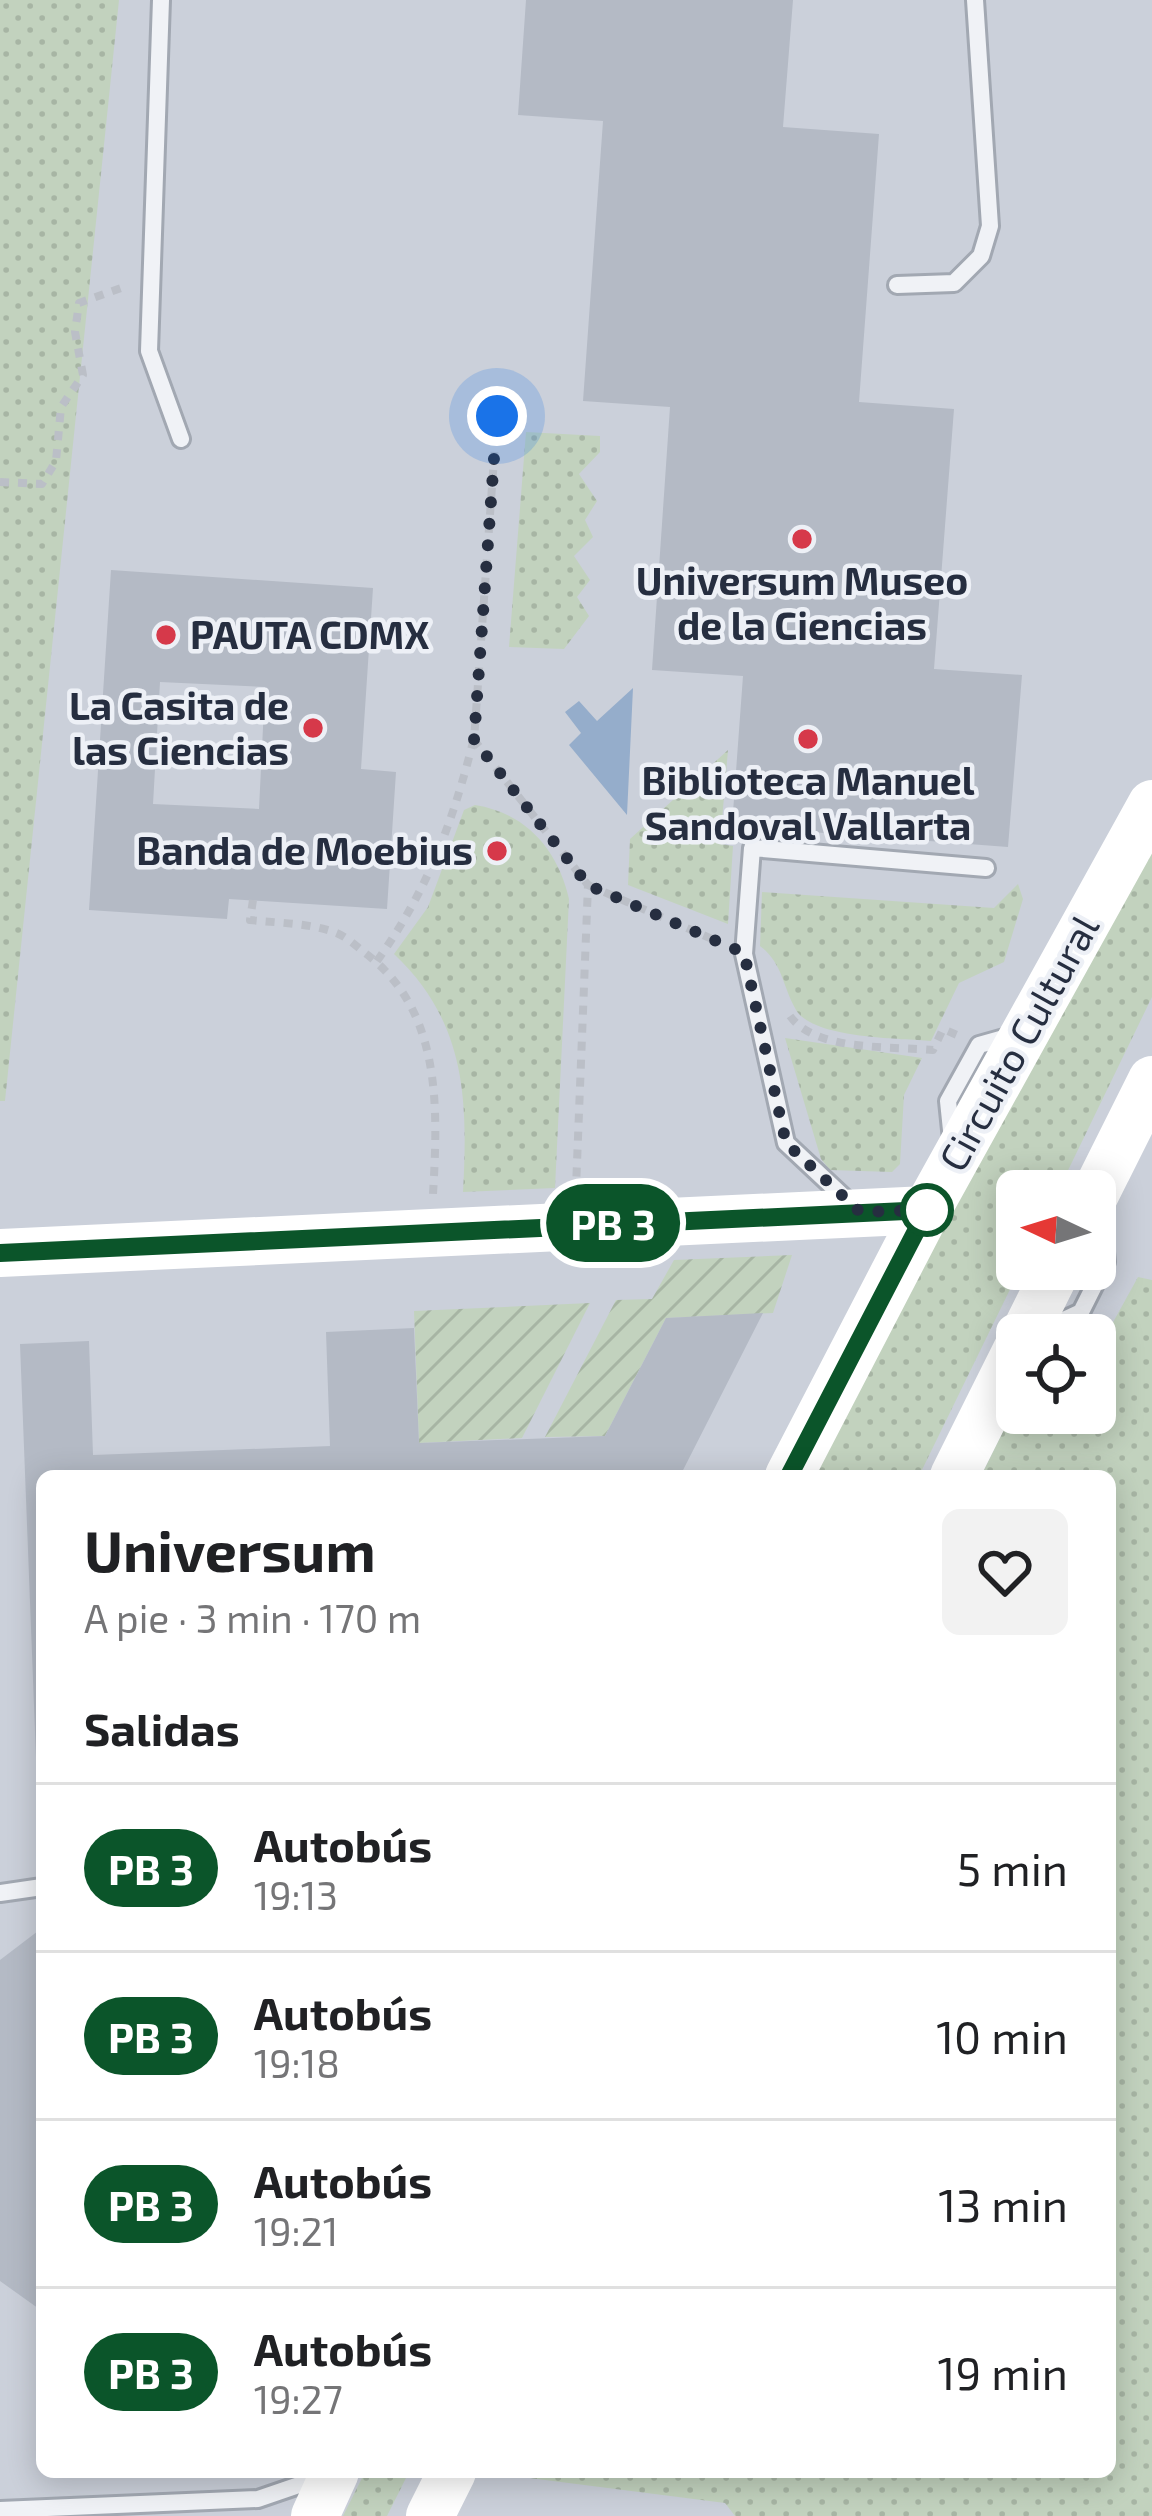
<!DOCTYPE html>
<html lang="es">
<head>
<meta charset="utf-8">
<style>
	:root { --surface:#fff; --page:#f2f2f2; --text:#202124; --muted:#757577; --line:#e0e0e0 }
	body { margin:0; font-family:"Exo 2",sans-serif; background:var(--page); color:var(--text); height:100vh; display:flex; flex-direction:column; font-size:45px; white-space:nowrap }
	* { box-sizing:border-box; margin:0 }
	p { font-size:39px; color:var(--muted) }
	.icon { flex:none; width:66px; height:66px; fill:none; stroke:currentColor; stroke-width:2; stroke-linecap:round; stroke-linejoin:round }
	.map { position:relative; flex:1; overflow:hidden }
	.sheet { position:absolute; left:36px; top:1470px; width:1080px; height:1008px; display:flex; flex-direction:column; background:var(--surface); border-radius:18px; box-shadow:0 6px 30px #0003 }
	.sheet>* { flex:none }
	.badge { padding:0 24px; border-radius:39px; font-size:42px; line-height:78px }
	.needle { width:78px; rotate:274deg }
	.controls { position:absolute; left:996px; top:1170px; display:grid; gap:24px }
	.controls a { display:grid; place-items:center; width:120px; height:120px; border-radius:18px; background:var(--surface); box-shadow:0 6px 30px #0003; font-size:60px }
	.you { position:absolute; width:60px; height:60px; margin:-30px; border:9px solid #fff; border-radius:50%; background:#1a73e8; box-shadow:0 0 0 18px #1a73e833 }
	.map>.badge { position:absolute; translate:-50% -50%; box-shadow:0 0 0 6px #fff }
	h2 { padding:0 48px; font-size:45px; line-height:108px }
	.round { display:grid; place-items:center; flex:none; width:126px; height:126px; border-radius:18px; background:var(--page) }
	.head { display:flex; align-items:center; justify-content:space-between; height:204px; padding:0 48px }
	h1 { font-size:57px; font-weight:700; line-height:90px }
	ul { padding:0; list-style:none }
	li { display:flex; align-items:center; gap:36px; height:168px; padding:0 48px; border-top:3px solid var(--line) }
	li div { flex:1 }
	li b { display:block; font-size:45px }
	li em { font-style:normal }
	li .badge { min-width:132px; font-weight:700; text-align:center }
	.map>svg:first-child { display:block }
	.built { fill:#cbd0da; fill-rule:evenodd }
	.grass { fill:url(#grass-dots) }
	.garden { fill:url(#garden-furrows) }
	.water { fill:#95adcb }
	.building { fill:#b4bac5; fill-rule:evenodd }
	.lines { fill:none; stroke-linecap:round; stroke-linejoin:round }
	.lane-casing { stroke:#a2a8b2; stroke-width:22 }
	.path { stroke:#bbbfc7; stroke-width:8; stroke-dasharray:9 9; stroke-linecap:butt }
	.lane { stroke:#f0f2f6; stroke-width:16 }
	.secondary { stroke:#fff; stroke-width:48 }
	.line-casing { stroke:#fff; stroke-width:27 }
	.line { stroke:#0b552a; stroke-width:18 }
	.walk { stroke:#262e40; stroke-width:12; stroke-dasharray:0 21.6 }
	.poi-dot { fill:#d6394a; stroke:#edf0f6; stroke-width:4.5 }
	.stop-dot { fill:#fff; stroke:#0b552a; stroke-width:6 }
	.labels { text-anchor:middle; stroke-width:9; stroke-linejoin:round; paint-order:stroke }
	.poi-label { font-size:39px; font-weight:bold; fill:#262e40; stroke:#edf0f6 }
	.street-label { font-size:39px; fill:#262e40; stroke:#edf0f6 }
</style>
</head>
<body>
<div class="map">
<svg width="1152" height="2516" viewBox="0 0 1152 2516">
	<defs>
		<pattern id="grass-dots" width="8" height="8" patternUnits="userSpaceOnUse" patternTransform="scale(3)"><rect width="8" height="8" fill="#c2d2be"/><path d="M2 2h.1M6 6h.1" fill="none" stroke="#a7b5a4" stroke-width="1.8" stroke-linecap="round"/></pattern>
		<pattern id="garden-furrows" width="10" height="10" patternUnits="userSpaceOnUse" patternTransform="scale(3)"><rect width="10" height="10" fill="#c2d2be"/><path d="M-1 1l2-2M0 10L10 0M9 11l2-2" fill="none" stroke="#a7b5a4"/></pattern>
	</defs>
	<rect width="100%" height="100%" fill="#dde1e8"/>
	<!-- built -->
	<path class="built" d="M0,0H1152V2516H0ZM1017,1191H1095V1269H1017ZM1017,1335H1095V1413H1017ZM42,1476H1110V2472H42Z"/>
	<!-- grass -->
	<g class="grass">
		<polygon points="0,0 119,0 5,1101 0,1101"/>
		<polygon points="526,432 600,436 600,452 579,474 597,501 585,520 593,537 574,556 590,580 577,597 589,616 564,649 509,647"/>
		<polygon points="728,750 720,844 733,846 728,924 628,885 630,839"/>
		<path d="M475,805C526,813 558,850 569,899L555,1188L463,1192C468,1099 466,1022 394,954L428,907L464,810Z"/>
		<polygon points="1152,838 1152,997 1058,1191 1017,1191 1020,1269 919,1476 809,1476"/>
		<path d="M1018,884L1023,899L1004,962L959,983L931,1041C899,1038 814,1039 796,1010C782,985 783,964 760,946L762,892L994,908Z"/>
		<polygon points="785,1038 922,1058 904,1095 900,1164 892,1172 830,1170 821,1159"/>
		<polygon points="1138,1277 1152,1280 1152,2516 735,2516 725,2503 498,2474 1110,2472 1110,1476 981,1476 1017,1403 1017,1413 1095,1413 1095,1335 1085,1335 1111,1326"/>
		<polygon points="365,2472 409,2472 387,2516 343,2516"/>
	</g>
	<!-- garden -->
	<g class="garden">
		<polygon points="792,1255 773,1313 666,1318 605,1436 545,1437 616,1300 652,1299 674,1260"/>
		<polygon points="590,1303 522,1438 419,1443 414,1311"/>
	</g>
	<!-- water -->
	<polygon class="water" points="633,688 627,815 569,745 581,733 565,712 579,701 597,721"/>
	<!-- building -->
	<g class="building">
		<polygon points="526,0 793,0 783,127 879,134 859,402 954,409 934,669 1022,675 1008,847 732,826 743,676 652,670 670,407 583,401 603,121 518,115"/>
		<path d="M111,570L373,588L361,769L396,772L387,909L229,899L227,919L89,910ZM160,682L265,687L259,809L153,804Z"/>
		<polygon points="763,1313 680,1476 42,1476 42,1757 36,1757 20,1344 89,1341 93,1455 330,1446 326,1332 414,1328 419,1443 605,1436 666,1318"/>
		<polygon points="42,1928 42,2311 0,2281 0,1960"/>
	</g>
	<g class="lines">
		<!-- lane casing -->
		<g class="lane-casing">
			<g id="lane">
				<polyline points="161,0 149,351 181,439"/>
				<polyline points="897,285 954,283 981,256 990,226 975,0"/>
				<polyline points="952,1140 948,1101 979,1045 1011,1036"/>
				<polyline points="851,1204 786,1143 744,954 752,848 986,868"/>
				<polyline points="1038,1332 1081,1312 1106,1262 1099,1194"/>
				<polyline points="0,1893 42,1887"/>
				<polyline points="0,2510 258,2499 325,2476"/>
			</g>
		</g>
		<!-- path -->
		<g class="path">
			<polyline points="497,416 474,740 588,885 576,1188"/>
			<polyline points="0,482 42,484 56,461 61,407 83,375 75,332 79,303 127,286"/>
			<polyline points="588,885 719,942"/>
			<path d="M253,900L250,920C278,923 308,923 334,932C346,936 356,946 365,953C442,1010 438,1108 433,1194"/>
			<path d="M377,961C427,891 452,825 473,742"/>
			<path d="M790,1016C816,1052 892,1046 933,1050L943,1029L957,1035"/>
		</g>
		<!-- lane -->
		<use href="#lane" class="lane"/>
		<!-- secondary -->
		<g class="secondary">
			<polyline points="1095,1194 1152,1080"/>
			<polyline points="0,1253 927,1210"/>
			<polyline points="1024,1335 1057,1269"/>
			<polyline points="789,1476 927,1210 1152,804"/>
			<polyline points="954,1476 1017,1350"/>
			<polyline points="315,2516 335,2472"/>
			<polyline points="430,2516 452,2472"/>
		</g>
	</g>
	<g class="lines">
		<!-- line casing -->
		<g class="line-casing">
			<polyline id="line" points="0,1253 927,1210 789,1476"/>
		</g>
		<!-- line -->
		<use href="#line" class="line"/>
		<!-- walk -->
		<polyline class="walk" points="497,416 474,740 588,885 744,953 786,1143 860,1212 927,1210"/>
	</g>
	<!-- markers -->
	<g class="poi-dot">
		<circle cx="802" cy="539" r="12"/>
		<circle cx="166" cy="635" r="12"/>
		<circle cx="313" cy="728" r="12"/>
		<circle cx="808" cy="739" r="12"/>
		<circle cx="497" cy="851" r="12"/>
	</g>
	<circle class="stop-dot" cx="927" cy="1210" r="24"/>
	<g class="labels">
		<!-- poi labels -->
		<g class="poi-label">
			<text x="802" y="595">Universum Museo<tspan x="802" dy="45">de la Ciencias</tspan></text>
			<text x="190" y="649" text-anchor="start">PAUTA CDMX</text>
			<text x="289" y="720" text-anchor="end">La Casita de<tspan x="289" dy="45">las Ciencias</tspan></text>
			<text x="808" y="795">Biblioteca Manuel<tspan x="808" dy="45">Sandoval Vallarta</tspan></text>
			<text x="473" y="865" text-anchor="end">Banda de Moebius</text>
		</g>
		<!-- street labels -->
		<g class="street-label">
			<text transform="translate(1019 1043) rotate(-61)" y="14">Circuito Cultural</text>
		</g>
	</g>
</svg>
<div class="controls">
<a><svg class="needle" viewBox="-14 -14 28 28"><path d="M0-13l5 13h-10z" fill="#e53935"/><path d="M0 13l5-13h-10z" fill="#757577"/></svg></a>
<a><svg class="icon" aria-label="locate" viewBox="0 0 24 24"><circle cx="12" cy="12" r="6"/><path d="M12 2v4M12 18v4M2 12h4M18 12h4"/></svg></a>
</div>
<div class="you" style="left:497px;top:416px"></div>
<b class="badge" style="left:613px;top:1223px;background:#0b552a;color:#fff">PB 3</b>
<section class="sheet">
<div class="head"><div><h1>Universum</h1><p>A pie · 3 min · 170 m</p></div><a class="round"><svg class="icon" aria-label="heart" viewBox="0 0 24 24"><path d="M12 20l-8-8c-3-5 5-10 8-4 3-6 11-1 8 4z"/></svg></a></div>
<h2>Salidas</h2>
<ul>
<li><span class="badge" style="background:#0b552a;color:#fff">PB 3</span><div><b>Autobús</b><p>19:13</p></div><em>5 min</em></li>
<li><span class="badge" style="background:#0b552a;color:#fff">PB 3</span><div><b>Autobús</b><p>19:18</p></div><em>10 min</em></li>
<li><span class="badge" style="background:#0b552a;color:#fff">PB 3</span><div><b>Autobús</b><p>19:21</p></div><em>13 min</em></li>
<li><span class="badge" style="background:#0b552a;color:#fff">PB 3</span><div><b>Autobús</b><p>19:27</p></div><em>19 min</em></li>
</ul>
</section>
</div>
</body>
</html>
